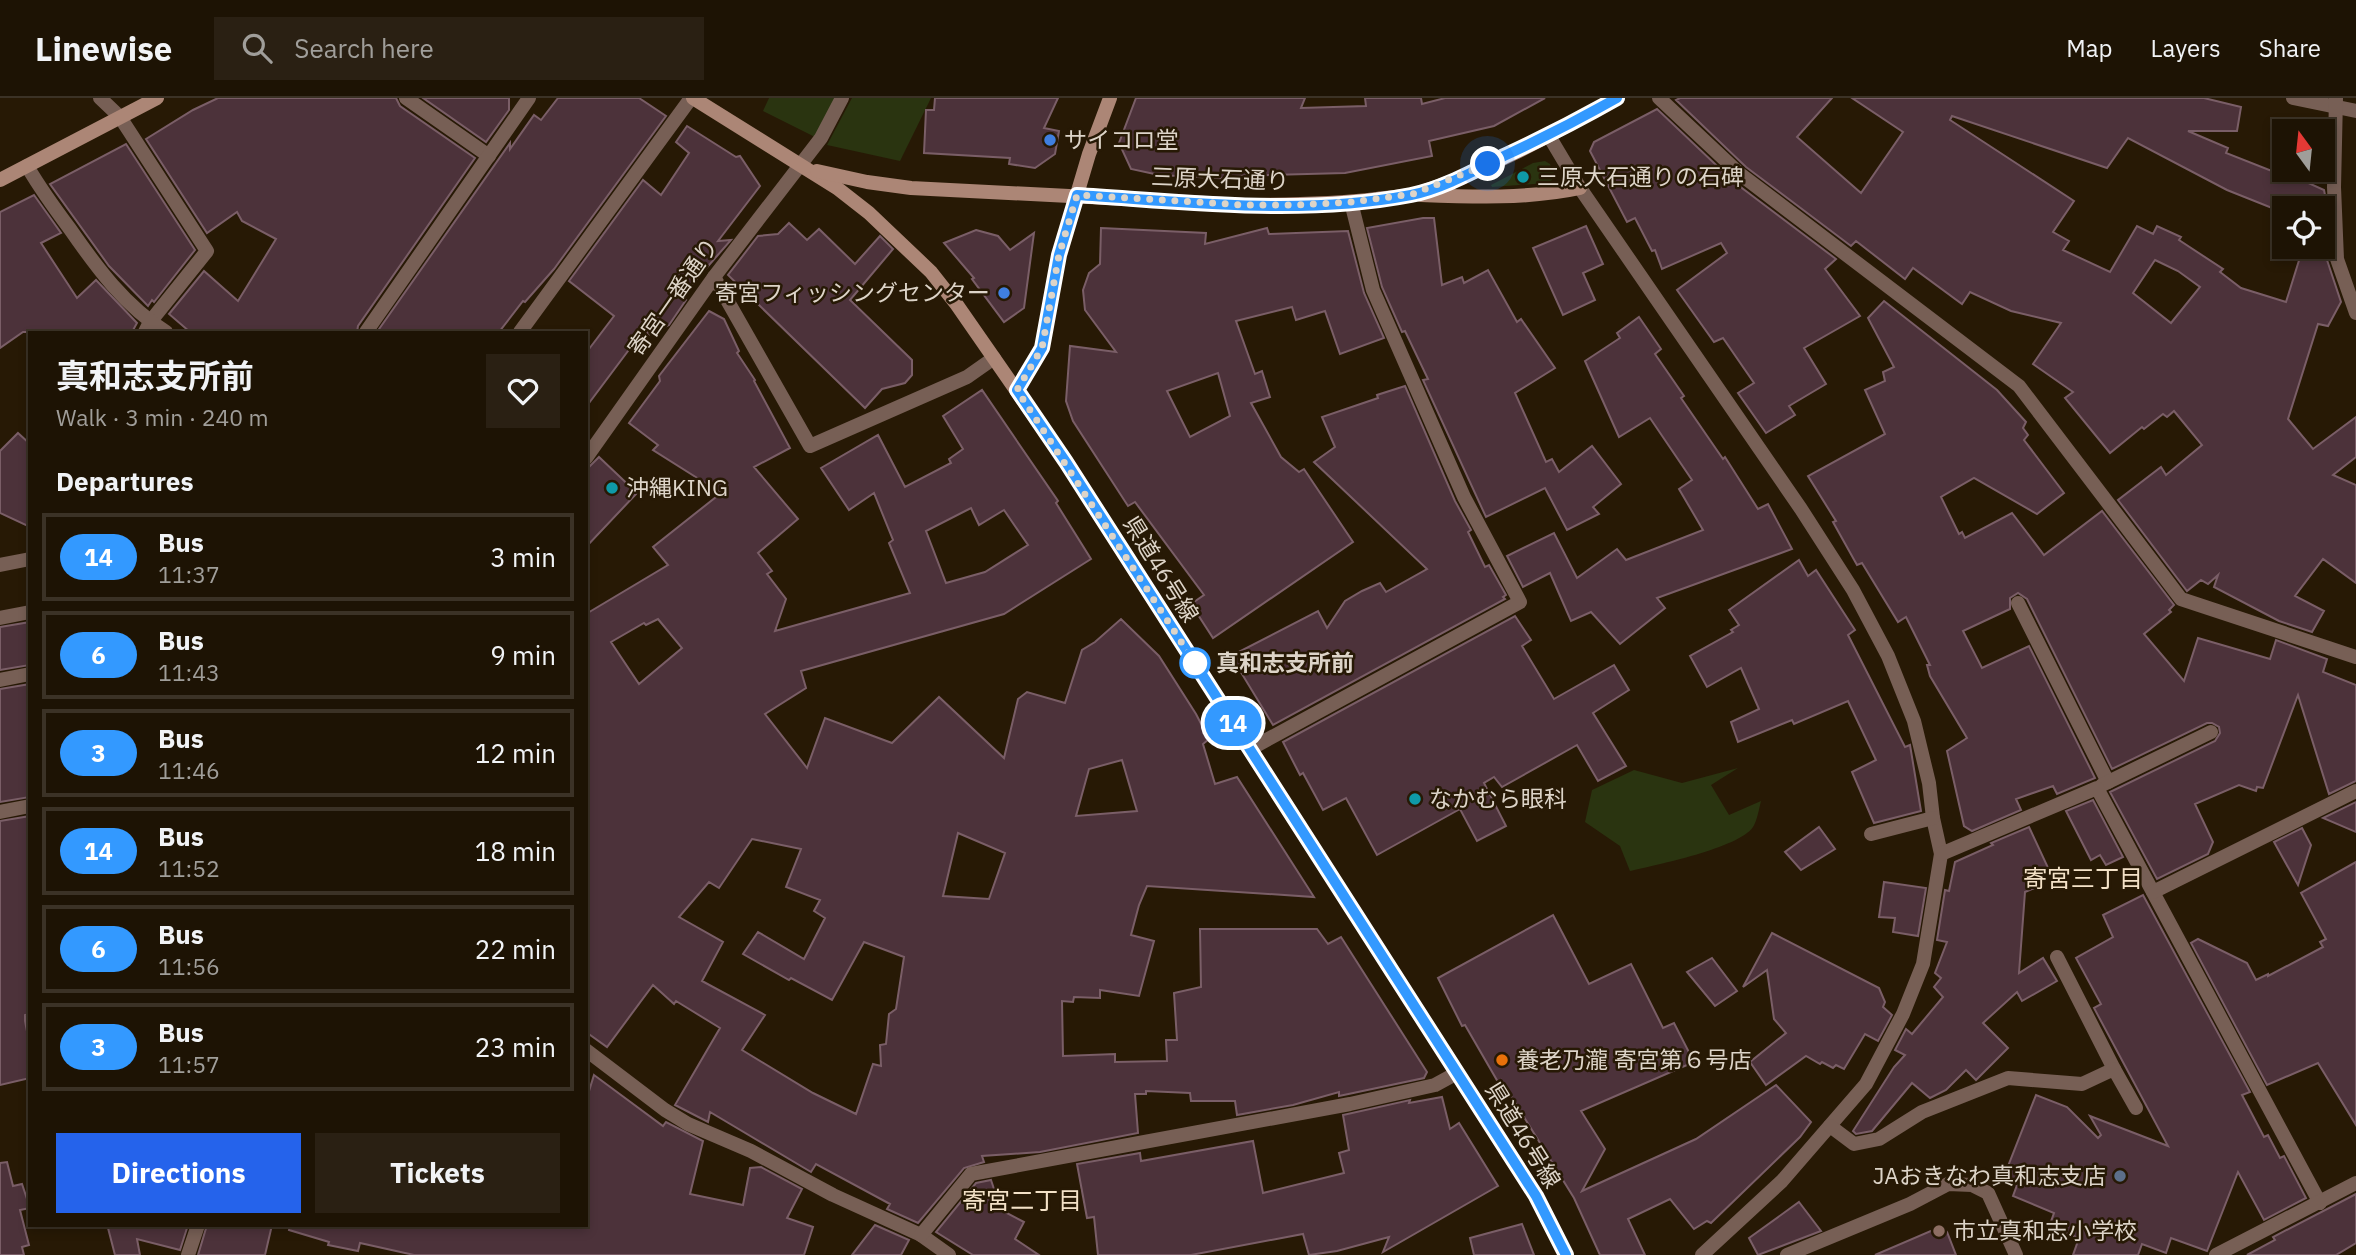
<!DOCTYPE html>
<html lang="en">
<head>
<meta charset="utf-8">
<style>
	:root { --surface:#1d1304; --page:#2a2013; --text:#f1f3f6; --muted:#a09e9a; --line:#3b3226; --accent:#2563eb }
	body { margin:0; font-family:"IBM Plex Sans","Noto Sans JP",sans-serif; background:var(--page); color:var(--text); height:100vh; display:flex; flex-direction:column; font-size:26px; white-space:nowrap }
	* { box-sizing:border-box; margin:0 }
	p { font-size:23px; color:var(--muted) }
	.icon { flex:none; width:38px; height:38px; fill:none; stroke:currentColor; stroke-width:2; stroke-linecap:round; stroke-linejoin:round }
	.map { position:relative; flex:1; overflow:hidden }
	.sheet { position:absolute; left:28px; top:233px; width:560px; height:896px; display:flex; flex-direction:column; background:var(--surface); border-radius:0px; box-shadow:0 4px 10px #0003,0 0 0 2px var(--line) }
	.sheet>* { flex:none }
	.badge { padding:0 14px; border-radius:23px; font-size:24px; line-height:46px }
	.needle { width:46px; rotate:345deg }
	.controls { position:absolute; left:2272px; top:21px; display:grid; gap:14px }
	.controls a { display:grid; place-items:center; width:63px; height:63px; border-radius:0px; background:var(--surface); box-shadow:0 4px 10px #0003,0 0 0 2px var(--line); font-size:35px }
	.you { position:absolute; width:35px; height:35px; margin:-18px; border:5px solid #fff; border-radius:50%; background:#1a73e8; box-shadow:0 0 0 10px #1a73e833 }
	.map>.badge { position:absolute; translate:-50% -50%; box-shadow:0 0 0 4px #fff }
	h2 { padding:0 28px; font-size:26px; line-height:63px }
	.round { display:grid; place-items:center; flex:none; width:74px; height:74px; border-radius:0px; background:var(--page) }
	.summary { display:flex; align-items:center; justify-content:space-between; height:119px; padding:0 28px }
	h1 { font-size:33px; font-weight:700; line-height:52px }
	.primary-button { display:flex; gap:14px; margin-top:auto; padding:14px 28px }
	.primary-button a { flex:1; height:80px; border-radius:0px; background:var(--accent); color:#fff; font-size:28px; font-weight:700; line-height:80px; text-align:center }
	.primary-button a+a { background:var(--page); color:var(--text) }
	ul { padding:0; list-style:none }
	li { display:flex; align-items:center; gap:21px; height:88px; margin:0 14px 10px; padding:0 14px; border:4px solid var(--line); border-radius:0px }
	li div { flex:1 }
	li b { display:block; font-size:26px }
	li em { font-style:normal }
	li .badge { min-width:77px; font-weight:700; text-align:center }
	header { display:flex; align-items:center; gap:42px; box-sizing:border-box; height:98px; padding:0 35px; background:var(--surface); border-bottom:2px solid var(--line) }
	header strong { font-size:33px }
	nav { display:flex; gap:38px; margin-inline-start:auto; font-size:24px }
	.search { width:490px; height:63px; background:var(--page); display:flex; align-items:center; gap:18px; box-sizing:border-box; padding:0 24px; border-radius:0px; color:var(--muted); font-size:26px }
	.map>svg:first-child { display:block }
	.green { fill:#2a3410 }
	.building { fill:#4c323a; stroke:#7a5e67; stroke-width:2; fill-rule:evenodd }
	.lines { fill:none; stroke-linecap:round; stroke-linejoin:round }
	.street { stroke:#775f55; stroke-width:14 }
	.secondary { stroke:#ac8676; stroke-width:14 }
	.line-casing { stroke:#fff; stroke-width:16 }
	.line { stroke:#39f; stroke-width:10 }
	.walk { stroke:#ddd4c8; stroke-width:7; stroke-dasharray:0 12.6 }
	.shop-dot { fill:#3f7fe0; stroke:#271905; stroke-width:2.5 }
	.culture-dot { fill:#0f9aa8; stroke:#271905; stroke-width:2.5 }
	.stop-dot { fill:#fff; stroke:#39f; stroke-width:3.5 }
	.food-dot { fill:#e8710a; stroke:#271905; stroke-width:2.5 }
	.service-dot { fill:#5c6f8a; stroke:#271905; stroke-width:2.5 }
	.education-dot { fill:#8d6e63; stroke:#271905; stroke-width:2.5 }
	.labels { text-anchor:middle; stroke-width:5; stroke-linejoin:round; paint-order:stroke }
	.poi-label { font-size:23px; fill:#ddd4c8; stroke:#271905; text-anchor:start }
	.street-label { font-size:23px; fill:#ddd4c8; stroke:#271905 }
	.stop-label { font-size:23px; font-weight:bold; fill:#ddd4c8; stroke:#271905; text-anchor:start }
	.neighbourhood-label { font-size:24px; fill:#f3e1c7; stroke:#271905 }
</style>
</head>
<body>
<header>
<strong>Linewise</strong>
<div class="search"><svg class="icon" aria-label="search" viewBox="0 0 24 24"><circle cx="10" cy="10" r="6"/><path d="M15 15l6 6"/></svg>Search here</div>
<nav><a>Map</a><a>Layers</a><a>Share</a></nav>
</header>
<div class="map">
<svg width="2356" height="1157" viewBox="0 0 2356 1157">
	<rect width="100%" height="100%" fill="#271905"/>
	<!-- green -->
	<g class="green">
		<polygon points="769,0 835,0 815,39 763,13"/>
		<polygon points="852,0 931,0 900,63 827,47"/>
		<polygon points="1545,63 1550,66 1554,75 1552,82 1548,85 1492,89 1491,87 1533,65"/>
		<path d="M1738,670L1711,687L1729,717L1761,703C1759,711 1757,723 1753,729C1739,750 1656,767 1630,773L1620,748L1585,724L1592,692L1634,672L1682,685Z"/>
	</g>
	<!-- building -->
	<g class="building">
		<polygon points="218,0 396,0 400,8 475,60 358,228 357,234 190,234 169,216 204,173 238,203 276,141 242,123 237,114 207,135 146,41 193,12"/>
		<polygon points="423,0 509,0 509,12 486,44"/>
		<polygon points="558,0 639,0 666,18 554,171 525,204 523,203 499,234 377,234 510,45 510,51 534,17 541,22"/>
		<polygon points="935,0 1058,0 1044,30 1059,33 1055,56 1035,70 1009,66 1010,60 924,55 926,12 934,12"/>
		<polygon points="1136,0 1305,0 1301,10 1366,8 1365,0 1421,0 1422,6 1445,0 1545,0 1494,28 1429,43 1432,58 1345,75 1235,78 1235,81 1159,77 1131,71 1119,45"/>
		<path d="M1680,0H1832L1797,39L1861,95L1903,34L1852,0H2204L2241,9L2237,33H2188L2228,50L2226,55L2292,81L2293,78L2324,92L2325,97L2319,110H2272L2227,92L2128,40L2107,70L1952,18L1950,22L2074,103L2053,134L2069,143L2063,152L2110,174L2137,128L2153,136L2157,128L2181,139L2179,142L2223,171L2220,174L2241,190L2286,204L2301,156L2327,162L2341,204L2328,228L2318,226L2288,321L2313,351L2356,319V359L2333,377L2356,387V485L2323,461L2295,498L2324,513L2312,534L2279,523L2214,489L2218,477L2208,486L2201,482L2187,493L2118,402L2161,369L2166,377L2202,347L2174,313L2167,319L2163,316L2144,331L2142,329L2110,355L2065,300L2073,294L2033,266L2061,225L2011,213L1970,194L1962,206L1913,170L1905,181L1856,143L1851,148L1746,69L1676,2ZM2155,162L2178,173L2200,189L2171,225L2133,195Z"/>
		<polygon points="1657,11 1734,84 1836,161 1825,171 1860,218 1804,250 1826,286 1789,308 1795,317 1766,335 1738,295 1754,285 1723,240 1714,244 1677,192 1727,155 1721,145 1662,171 1655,152 1652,153 1635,120 1627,124 1590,53 1594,44"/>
		<polygon points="687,28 736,59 740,58 760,88 718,143 731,142 681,199 686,202 669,227 648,237 646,229 586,309 586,255 614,218 569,183 643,82 661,97 689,55 676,44"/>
		<polygon points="126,46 195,152 154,204 152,202 148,208 109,168 50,86"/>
		<polygon points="34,97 61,135 41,145 77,200 96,182 137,225 132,234 23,234 0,250 0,114"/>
		<polygon points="1423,120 1434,120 1442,187 1462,179 1464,185 1488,172 1517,224 1521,221 1555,270 1515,295 1546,364 1552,361 1559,374 1592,348 1621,386 1593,409 1599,416 1567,432 1545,390 1486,419 1423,282 1428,281 1405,233 1402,234 1382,189 1367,130"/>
		<polygon points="789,125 807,142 819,131 855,166 880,138 893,151 850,202 912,262 912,277 905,285 882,291 865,310 728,177 758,138 778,136"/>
		<polygon points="1586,128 1603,166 1583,175 1595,202 1563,217 1533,150"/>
		<path d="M1101,130L1206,135L1205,146L1267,130L1269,136L1348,133L1364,195L1384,240L1340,256L1325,213L1296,222L1292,209L1236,223L1255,276L1262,273L1270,299L1251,305L1281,359L1299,374L1304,371L1353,444L1213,540L1191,506L1204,497L1135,404L1128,408L1073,323L1066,303L1070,248L1116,254L1085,212L1083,192L1089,175L1100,166ZM1218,275L1230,318L1190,339L1167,293Z"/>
		<polygon points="976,132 998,138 1010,152 1034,135 1024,210 1004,224 972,181 974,180 944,145"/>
		<polygon points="1884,203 1997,292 2026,324 2023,330 2028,337 2024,342 2064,395 2037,416 1974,380 1941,399 1959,436 1962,434 1965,440 2012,415 2044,457 2102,413 2174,507 2169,512 2171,514 2144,536 2184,583 2198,540 2270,561 2276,542 2327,561 2323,574 2356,587 2356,683 2329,696 2298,597 2263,690 2257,689 2256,693 2239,687 2195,706 2213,744 2208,756 2157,781 2110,694 2215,643 2220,635 2219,629 2212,625 2207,625 2112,671 2027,501 2018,495 2010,500 2010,511 1963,533 1982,570 2029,548 2095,680 2057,696 2053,688 2016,701 2021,712 1972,733 1964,728 1947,653 1967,640 1930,578 1927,567 1930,567 1906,519 1898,524 1862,465 1857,467 1833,424 1836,423 1808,378 1885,336 1865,292 1885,283 1883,274 1894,269 1868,220"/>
		<path d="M709,213L724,221L739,253L737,255L755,282L754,283L790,350L754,369L798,421L758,455L772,473L767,476L786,501L775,533L910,495L889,445L893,442L874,395L849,412L821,370L878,337L905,389L951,365L949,361L963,351L943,318L982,292L1058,403L1056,405L1091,461L1004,516L801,573L806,590L765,616L807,670L825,620L892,645L939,599L1004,660L1018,601L1027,594L1065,605L1082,552L1095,544L1121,521L1159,558L1196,616L1209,641L1203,646L1215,686L1237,679L1314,799L1147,788L1139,807L1131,837L1154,843L1139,898L1100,892V900L1074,899L1073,904L1062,903L1063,958L1115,956V964L1167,963L1166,942H1177L1174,895L1201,889L1200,831H1317L1328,846L1341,839L1427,974L1424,980L1339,998V994L1293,1007L1237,1017L1235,1003H1191L1190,995L1146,993V996H1135L1138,1035L1040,1054L982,1058L984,1064L964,1070L918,1125L887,1111L890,1106L816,1066L811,1074L710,1014L708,1024L675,1007L720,930L676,903L674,906L653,887L607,949L586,934V516L668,467L653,449L721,395L653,352L658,347L629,325L660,283L659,278ZM971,410L979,427L1004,412L1028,447L985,474L946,485L926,433ZM658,521L682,550L639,586L611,544L644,525L646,527ZM1122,662L1137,713L1076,718L1089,671ZM958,735L1005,755L989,801L943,798ZM752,741L801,751L786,789L820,802L814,813L825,820L804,861L758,834L743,856L789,882L791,880L832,902L864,844L904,859L896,911L889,916L886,946L880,947L881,968L873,966L856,1016L813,995L742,952L765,917L702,883L723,844L679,819L709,784L719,790Z"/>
		<polygon points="1639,219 1661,251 1655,256 1684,298 1681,300 1723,361 1725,359 1758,411 1768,406 1792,451 1657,500 1665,510 1620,546 1591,514 1571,523 1550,475 1523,489 1507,458 1554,435 1577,480 1617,451 1626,462 1703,432 1679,391 1692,382 1650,320 1619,339 1585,263 1620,240 1617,235"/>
		<polygon points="1405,288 1455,403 1471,432 1468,434 1485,469 1489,467 1506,497 1503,499 1505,501 1273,627 1231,558 1318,513 1327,530 1345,503 1362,493 1380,485 1386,494 1427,471 1314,364 1335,349 1322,319 1378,300 1377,297"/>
		<polygon points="18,335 30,346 30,429 0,415 0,353"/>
		<polygon points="599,359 637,395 586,449 586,372"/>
		<polygon points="1799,462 1808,478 1816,472 1855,532 1848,537 1905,649 1910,647 1921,713 1874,725 1852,674 1876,662 1848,603 1794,626 1792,622 1738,644 1731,624 1759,611 1741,570 1707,589 1690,558 1733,534 1731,532 1739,527 1729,512"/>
		<polygon points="1515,518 1531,542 1522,548 1554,601 1614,567 1629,592 1593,615 1626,668 1598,683 1577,647 1502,689 1494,679 1484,685 1506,728 1477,743 1460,711 1377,757 1346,700 1323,712 1303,675 1300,677 1283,644"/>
		<polygon points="30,524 30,567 0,572 0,529"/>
		<polygon points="30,586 30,699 0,704 0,591"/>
		<polygon points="2093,702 2123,759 2106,767 2100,757 2091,762 2066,713"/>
		<polygon points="2356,704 2356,734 2323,720"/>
		<polygon points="30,718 30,916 25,917 25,923 30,949 30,980 0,987 0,723"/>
		<polygon points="1819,729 1835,751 1801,772 1785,754"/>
		<polygon points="2029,729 2050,774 2035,782 2037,789 2025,794 2019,875 2043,860 2057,883 2022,903 2017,894 1983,925 2008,950 1976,982 1966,972 1946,992 1930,1000 1912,985 1872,1033 1856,1036 1853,1033 1894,969 1905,957 1895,952 1906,931 1912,936 1943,899 1934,889 1941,880 1935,875 1947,844 1937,842 1945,792 1949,793 1955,764 1993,747 1991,745"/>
		<polygon points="2302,730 2311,747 2298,787 2274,744"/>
		<polygon points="2356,764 2356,1027 2318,965 2267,987 2191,845 2198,841 2247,865 2256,882 2268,876 2268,878 2323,849 2320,844 2326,841 2301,795"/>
		<polygon points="1884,784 1926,790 1918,838 1893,834 1895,820 1879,819"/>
		<polygon points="2143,797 2250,994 2242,997 2264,1039 2268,1037 2280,1060 2284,1058 2306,1100 2264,1122 2238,1074 2207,1153 2171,1140 2166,1155 2142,1146 2138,1157 2073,1157 2079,1140 2049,1129 2054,1115 2013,1098 2017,1087 2003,1081 2036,997 2067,1009 2098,1040 2101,1037 2090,1018 2168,1048 2094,910 2101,906 2076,860 2113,839 2103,817"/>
		<polygon points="1553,817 1589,886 1631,866 1663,930 1674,925 1694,964 1581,1013 1605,1051 1582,1093 1696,1041 1776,987 1811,1024 1800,1039 1711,1125 1707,1123 1694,1131 1670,1101 1628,1121 1645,1157 1600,1157 1574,1100 1501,982 1498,984 1465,927 1462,928 1438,880"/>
		<polygon points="1772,835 1879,890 1885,904 1883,909 1892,917 1878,943 1865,936 1844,971 1836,967 1833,970 1822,964 1820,966 1806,958 1766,987 1750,964 1786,935 1774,921 1767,872 1743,889"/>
		<polygon points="1712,860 1737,893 1715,908 1687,874"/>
		<polygon points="594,977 663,1028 666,1024 703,1043 690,1096 743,1107 750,1070 761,1069 802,1091 787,1120 813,1129 804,1157 414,1157 360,1145 358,1153 328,1147 329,1144 289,1132 290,1127 586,1127 586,1003"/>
		<polygon points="1442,999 1450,1031 1459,1025 1498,1088 1383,1154 1389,1139 1337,1153 1309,1157 1303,1136 1191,1157 1098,1157 1094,1119 1087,1120 1077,1066 1140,1055 1141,1063 1253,1043 1263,1095 1344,1075 1339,1055 1349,1052 1343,1017 1410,1002 1409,1005"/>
		<polygon points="7,1064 13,1088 22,1086 30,1110 20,1112 29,1147 22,1149 24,1157 0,1157 0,1065"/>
		<polygon points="991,1082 1001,1112 1024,1124 1015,1141 1039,1157 973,1157 936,1134 976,1085"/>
		<polygon points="2356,1096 2356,1145 2336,1157 2247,1157 2275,1142 2273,1139"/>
		<polygon points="1799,1104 1821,1133 1758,1157 1749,1140"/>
		<polygon points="1522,1126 1534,1157 1474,1157 1470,1140"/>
		<polygon points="114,1127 188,1127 180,1152 137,1141 140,1157 115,1157 108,1130"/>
		<polygon points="207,1127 272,1127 265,1157 198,1157"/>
		<polygon points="875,1127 909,1142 901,1157 852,1157"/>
		<polygon points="1940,1129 1943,1135 1947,1134 1956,1157 1875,1157"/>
	</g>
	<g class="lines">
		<!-- street -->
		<g class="street">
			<polyline points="100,0 120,19 207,153 150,224 145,234"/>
			<polyline points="406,0 489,58"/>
			<polyline points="1659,0 1740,76 2019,288 2181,501 2356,559"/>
			<polyline points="2293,0 2356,13"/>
			<polyline points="2336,0 2334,89 2337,161 2356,215"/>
			<polyline points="1549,38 1580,90 1801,411 1853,492 1888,558 1914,623 1929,685 1933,720 1941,756 1923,866 1903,916 1866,986 1782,1083 1702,1157"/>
			<path d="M27,68C40,90 55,111 70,131C97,170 125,208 166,234"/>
			<polyline points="714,179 810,348 967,279 994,260"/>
			<polyline points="366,234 529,0"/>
			<polyline points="520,234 691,0"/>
			<polyline points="586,360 714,179 821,40 842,0"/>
			<polyline points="0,467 30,461"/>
			<polyline points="2018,505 2108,684"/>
			<polyline points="0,520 30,514"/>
			<polyline points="0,582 30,576"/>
			<polyline points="1250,651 1520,504 1464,399 1373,192 1351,104"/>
			<polyline points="2102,687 2211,634"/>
			<polyline points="0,714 30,708"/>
			<polyline points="1871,736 1933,720"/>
			<polyline points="1941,756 2097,690 2320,1105"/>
			<polyline points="2153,794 2356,693"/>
			<polyline points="2057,859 2114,971"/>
			<polyline points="586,952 665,1012 688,1026 751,1053 833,1097 921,1137 949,1157"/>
			<polyline points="1830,1028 1854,1046 1879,1041 1922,1014 2008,980 2082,986 2114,971 2136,1010"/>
			<polyline points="921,1137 971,1076 1350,1006 1435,987 1457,975"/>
			<polyline points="188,1157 198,1127"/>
			<polyline points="1787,1157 1910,1106 1948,1086 1972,1087 1988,1095 2016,1157"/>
			<polyline points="2216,1157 2356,1085"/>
		</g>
		<!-- secondary -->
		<g class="secondary">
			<polyline points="693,0 837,90 869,115 931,174 957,207 1066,364 1536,1098 1566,1157"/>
			<path d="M817,73L867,84L911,90L1244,107C1289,107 1333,106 1377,101C1390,99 1403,99 1415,96C1482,76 1556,34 1617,0"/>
			<polyline points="0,82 157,0"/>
			<path d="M1421,97C1473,99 1529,101 1580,90"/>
			<polyline points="1017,292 1042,250 1059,157 1089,56 1110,0"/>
		</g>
	</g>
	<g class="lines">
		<!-- line casing -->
		<g class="line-casing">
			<path id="line" d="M1566,1157L1536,1098L1066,364L1017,292L1042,250L1059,157L1077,97C1187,104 1302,118 1411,97C1442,91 1476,72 1504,58C1543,40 1580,21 1617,0"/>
		</g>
		<!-- line -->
		<use href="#line" class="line"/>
		<!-- walk -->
		<polyline class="walk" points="1195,565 1017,292 1042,250 1059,157 1077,97 1244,107 1297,107 1351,104 1413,96 1488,66"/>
	</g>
	<!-- markers -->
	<g class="shop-dot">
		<circle cx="1050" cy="42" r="7"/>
		<circle cx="1004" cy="195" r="7"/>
	</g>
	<g class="culture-dot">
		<circle cx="1523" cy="79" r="7"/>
		<circle cx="612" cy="390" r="7"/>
		<circle cx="1415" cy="701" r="7"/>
	</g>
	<circle class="stop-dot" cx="1195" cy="565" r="14"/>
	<circle class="food-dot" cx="1502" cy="962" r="7"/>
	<circle class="service-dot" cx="2120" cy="1078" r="7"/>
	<circle class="education-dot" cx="1939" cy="1133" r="7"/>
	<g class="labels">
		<!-- poi labels -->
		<g class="poi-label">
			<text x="1064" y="50">サイコロ堂</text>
			<text x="1537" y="87">三原大石通りの石碑</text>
			<text x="990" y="203" text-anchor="end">寄宮フィッシングセンター</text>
			<text x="626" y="398">沖縄KING</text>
			<text x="1429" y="709">なかむら眼科</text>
			<text x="1516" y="970">養老乃瀧 寄宮第６号店</text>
			<text x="2106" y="1086" text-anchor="end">JAおきなわ真和志支店</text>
			<text x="1953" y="1141">市立真和志小学校</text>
		</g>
		<!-- street labels -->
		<g class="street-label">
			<text transform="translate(1220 81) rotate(2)" y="8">三原大石通り</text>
			<text transform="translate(673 199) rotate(-55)" y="8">寄宮一番通り</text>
			<text transform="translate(1161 471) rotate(58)" y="8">県道46号線</text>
			<text transform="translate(1523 1037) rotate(58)" y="8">県道46号線</text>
		</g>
		<!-- stop labels -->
		<g class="stop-label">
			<text x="1216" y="573">真和志支所前</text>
		</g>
		<!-- neighbourhood labels -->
		<g class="neighbourhood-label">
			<text x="2083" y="789">寄宮三丁目</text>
			<text x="1022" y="1111">寄宮二丁目</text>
		</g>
	</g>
</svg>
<div class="controls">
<a><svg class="needle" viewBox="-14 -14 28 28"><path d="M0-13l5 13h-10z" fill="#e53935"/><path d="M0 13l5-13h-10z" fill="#a09e9a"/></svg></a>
<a><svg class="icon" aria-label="locate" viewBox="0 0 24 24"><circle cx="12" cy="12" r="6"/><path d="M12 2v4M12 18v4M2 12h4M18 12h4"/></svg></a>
</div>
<div class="you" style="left:1488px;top:66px"></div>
<b class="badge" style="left:1233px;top:625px;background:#39f;color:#fff">14</b>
<section class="sheet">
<div class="summary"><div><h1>真和志支所前</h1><p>Walk · 3 min · 240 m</p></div><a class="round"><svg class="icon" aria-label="heart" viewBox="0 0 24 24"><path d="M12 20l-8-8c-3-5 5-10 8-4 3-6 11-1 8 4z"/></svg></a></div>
<h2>Departures</h2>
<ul>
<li><span class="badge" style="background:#39f;color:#fff">14</span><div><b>Bus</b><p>11:37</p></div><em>3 min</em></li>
<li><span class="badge" style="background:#39f;color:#fff">6</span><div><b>Bus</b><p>11:43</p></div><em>9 min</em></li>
<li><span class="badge" style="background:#39f;color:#fff">3</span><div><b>Bus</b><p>11:46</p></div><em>12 min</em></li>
<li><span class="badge" style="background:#39f;color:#fff">14</span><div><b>Bus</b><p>11:52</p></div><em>18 min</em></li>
<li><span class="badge" style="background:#39f;color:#fff">6</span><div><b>Bus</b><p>11:56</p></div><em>22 min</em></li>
<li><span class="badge" style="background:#39f;color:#fff">3</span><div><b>Bus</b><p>11:57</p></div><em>23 min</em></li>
</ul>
<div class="primary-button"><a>Directions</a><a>Tickets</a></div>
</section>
</div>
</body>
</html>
